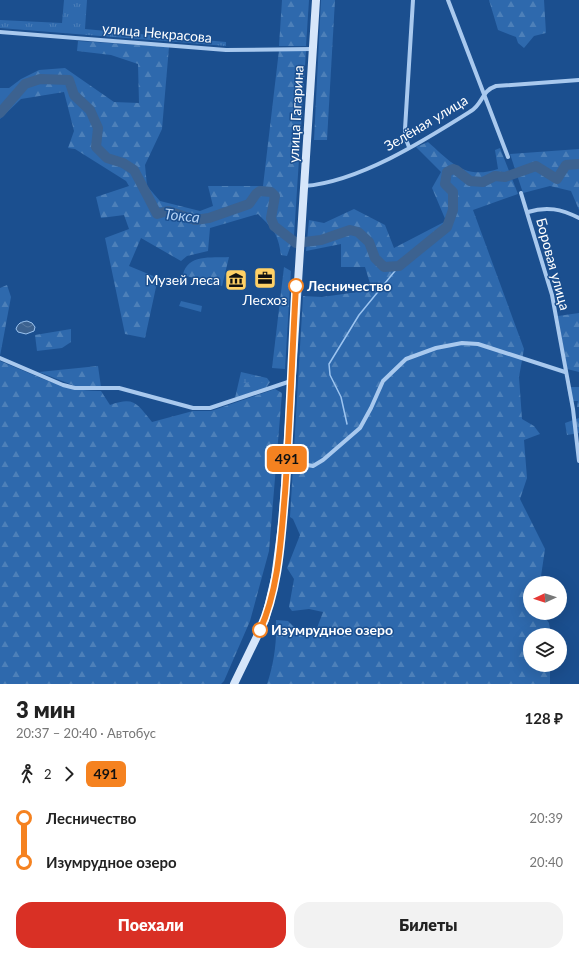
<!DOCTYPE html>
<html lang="ru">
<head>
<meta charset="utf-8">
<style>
	:root { --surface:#fff; --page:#f2f2f2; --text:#222; --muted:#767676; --accent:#d93025 }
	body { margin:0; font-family:Lato,sans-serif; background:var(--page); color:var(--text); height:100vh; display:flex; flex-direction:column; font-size:15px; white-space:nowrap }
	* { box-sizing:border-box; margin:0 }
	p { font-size:13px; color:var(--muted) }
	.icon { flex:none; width:22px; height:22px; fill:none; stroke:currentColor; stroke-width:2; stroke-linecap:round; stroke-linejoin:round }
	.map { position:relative; height:684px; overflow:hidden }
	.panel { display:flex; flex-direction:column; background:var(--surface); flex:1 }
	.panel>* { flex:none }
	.badge { padding:0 8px; border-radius:6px; font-size:14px; line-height:26px }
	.needle { width:26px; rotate:267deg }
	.fabs { position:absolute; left:523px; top:576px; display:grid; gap:8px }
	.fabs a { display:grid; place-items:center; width:44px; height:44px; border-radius:50%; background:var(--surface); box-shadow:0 4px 16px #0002; font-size:20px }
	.map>.badge { position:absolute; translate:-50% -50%; box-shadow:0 0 0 2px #fff }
	.legs { display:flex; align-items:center; gap:6px; height:44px; padding:0 16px; font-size:13px }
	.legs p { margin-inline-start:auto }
	.headline { display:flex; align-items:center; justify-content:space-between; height:68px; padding:0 16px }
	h1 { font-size:22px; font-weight:800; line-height:30px }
	.action { display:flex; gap:8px; margin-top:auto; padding:8px 16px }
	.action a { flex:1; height:46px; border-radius:16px; background:var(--accent); color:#fff; font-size:16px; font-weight:800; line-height:46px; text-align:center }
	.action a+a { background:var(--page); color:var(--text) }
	ul { padding:0 16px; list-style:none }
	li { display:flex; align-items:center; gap:14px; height:44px; font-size:15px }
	li i { display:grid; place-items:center; width:6px; height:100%; margin:0 5px; background:currentColor }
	li i::after { content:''; width:10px; height:10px; margin:-5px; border:3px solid; border-radius:50%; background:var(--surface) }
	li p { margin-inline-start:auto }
	li:first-child i { background:linear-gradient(#0000 50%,currentColor 0) }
	li:last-child i { background:linear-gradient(currentColor 50%,#0000 0) }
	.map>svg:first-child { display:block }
	.grass { fill:url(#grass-tufts) }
	.forest { fill:url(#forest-firs) }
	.wetland { fill:url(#wetland-marsh) }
	.park { fill:#2e69ad }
	.water { fill:url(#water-waves); stroke:#9cc4f0 }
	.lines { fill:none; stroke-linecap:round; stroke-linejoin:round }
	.stream { stroke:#9cc4f0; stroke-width:1.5 }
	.river { stroke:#3c6290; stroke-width:10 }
	.minor { stroke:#a9c9ee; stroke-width:4 }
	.secondary { stroke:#d6e6fa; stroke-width:8 }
	.line-1-casing { stroke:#fff; stroke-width:9 }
	.line-1 { stroke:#f58220; stroke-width:6 }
	.stop-1-dot { fill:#fff; stroke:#f58220; stroke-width:2 }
	.labels { text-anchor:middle; stroke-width:3; stroke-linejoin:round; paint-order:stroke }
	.street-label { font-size:14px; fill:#fff; stroke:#1b4f8f }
	.poi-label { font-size:14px; fill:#fff; stroke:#1b4f8f; text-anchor:end }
	.stop-label { font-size:14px; font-weight:bold; fill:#fff; stroke:#1b4f8f; text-anchor:start }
	.water-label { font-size:15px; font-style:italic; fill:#b5d3f5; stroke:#1b4f8f }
</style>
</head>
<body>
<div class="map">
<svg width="579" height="684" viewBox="0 0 579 684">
	<defs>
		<pattern id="grass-tufts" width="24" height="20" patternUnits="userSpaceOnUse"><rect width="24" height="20" fill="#2e69ad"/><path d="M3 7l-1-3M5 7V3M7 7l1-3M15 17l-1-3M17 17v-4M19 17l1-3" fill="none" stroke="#4d80b9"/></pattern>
		<pattern id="forest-firs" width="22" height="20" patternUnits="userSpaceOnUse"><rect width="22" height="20" fill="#2e69ad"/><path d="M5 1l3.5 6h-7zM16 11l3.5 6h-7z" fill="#4d80b9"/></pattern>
		<pattern id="wetland-marsh" width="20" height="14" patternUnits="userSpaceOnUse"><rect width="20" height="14" fill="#2e69ad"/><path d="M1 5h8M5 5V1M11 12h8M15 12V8" fill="none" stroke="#4d80b9"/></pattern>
		<pattern id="water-waves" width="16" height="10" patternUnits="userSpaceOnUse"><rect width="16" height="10" fill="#3c6290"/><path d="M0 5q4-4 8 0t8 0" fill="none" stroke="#597aa1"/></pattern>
	</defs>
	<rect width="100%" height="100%" fill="#1b4f8f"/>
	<!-- grass -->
	<polygon class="grass" points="64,0 87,0 85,29 226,42 226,46 0,28 0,20 62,23"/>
	<!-- forest -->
	<g class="forest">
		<polygon points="282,0 309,0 306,46 279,46"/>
		<polygon points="321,0 335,0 327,140 314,140"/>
		<polygon points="489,0 544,0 546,33 534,36 524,48 518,43 516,37 498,30"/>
		<path d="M78,41L169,47L162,129L145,165L147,186L160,201L200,211L213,206L208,186H263L279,50L306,51L294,236L287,256L281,255C278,233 273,229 258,214L210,228L208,251L187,256L181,261L141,238L129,266L158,278L145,338L125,334L105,238L129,229L124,215L101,218L96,197L129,186L126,181L75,149L68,148L74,131L64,92L21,99L0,119V88H9L21,79L39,70L65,68L114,102L139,103L138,64L111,55L77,51Z"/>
		<path d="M428,142C451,162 464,180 498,169L495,150L500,148L518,194L473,210L524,349L519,377L522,419L534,426L540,434L524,440L527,478L520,499L545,549L540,583H530V613H542L549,623L551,635H530V665H550V684H267C274,664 277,641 276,620L288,621L298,631L317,628L323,612L309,609L292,611L289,607L294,579L287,568L300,535L293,519L290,517L303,296L322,297L372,290L365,267H341V244L306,251L309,220L324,223L354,209L385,225L394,248L446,221L432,188L441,172L416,147Z"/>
		<polygon points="579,149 579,210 571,191 550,186 523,193 510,154"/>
		<path d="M229,257L222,286L183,275C187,254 211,258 229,257Z"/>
		<polygon points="284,267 291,271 285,369 272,368"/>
		<polygon points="7,285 11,297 0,356 0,288"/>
		<polygon points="579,313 579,372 567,369 558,316"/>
		<polygon points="71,329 71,342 62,348 37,351 35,335"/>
		<path d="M0,361C33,374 65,392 101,391L110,405C135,396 137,404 152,422L193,411H211L275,389L282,393L269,551L250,621L224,681L221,684H0Z"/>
		<polygon points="98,366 101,387 75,386 39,372"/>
		<polygon points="241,372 267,378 270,382 266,388 235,398"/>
		<polygon points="567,387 579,387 579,407 577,407 578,401 570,401"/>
		<polygon points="579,418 579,433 567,435 565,423"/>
	</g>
	<!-- wetland -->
	<polygon class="wetland" points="244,375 264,379 264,382 256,384 244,383 242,380"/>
	<!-- park -->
	<polygon class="park" points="181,301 202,306 201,312 179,306"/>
	<!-- water -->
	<path class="water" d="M27,321L32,323L35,327L34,331L26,334L18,332L16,329C18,323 21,322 27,321Z"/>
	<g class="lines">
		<!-- stream -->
		<polyline class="stream" points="347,424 341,397 330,375 329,364 359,315 399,266"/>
		<!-- river -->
		<polyline class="river" points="0,113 25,84 40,79 69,80 74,95 90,110 98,128 96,147 107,158 123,163 134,170 157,214 168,211 195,220 209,218 249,204 256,194 260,191 271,192 275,196 271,218 274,226 296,243 321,240 350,230 358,232 369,242 375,258 384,267 399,266 447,227 453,210 453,192 445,184 447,172 453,169 456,170 470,181 483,182 495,176 505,177 536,166 557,179 566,165 579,164"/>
		<!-- minor -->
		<g class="minor">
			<polyline points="448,0 508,157"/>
			<polyline points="0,32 226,50 313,49"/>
			<polyline points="409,147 405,137 405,129 413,0"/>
			<path d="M304,186C359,182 425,140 471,111C483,104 481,91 496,86L579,80"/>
			<polyline points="521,193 552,295 573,409 579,461"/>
			<path d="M528,212C547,206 561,209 579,218"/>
			<polyline points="0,358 63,385 75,388 119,388 193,408 210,408 291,381"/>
			<polyline points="287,456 302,464 313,466 323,460 360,428 371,408 383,381 406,359 436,348 462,343 478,344 565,372"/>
		</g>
		<!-- secondary -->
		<polyline class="secondary" points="234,684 265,620 275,578 283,517 316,0"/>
	</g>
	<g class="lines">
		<!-- line-1 casing -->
		<g class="line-1-casing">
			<path id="line-1" d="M260,630C279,589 281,537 285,493C290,424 292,355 296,286"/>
		</g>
		<!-- line-1 -->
		<use href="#line-1" class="line-1"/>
	</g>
	<!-- icons -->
	<defs>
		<g id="office-square" transform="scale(1.15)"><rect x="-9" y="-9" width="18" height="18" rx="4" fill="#ffd166" stroke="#1b4f8f"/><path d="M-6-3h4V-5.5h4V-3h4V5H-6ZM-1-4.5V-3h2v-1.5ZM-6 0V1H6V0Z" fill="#111"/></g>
		<g id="museum-square" transform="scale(1.15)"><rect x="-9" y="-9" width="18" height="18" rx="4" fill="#ffd166" stroke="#1b4f8f"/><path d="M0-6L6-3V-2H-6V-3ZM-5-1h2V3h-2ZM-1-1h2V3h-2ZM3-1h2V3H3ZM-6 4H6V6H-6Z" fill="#111"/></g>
	</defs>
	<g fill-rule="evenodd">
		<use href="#office-square" x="265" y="278"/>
		<use href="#museum-square" x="236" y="280"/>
	</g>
	<!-- markers -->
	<g class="stop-1-dot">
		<circle cx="296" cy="286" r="7"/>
		<circle cx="260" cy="630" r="7"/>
	</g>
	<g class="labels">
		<!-- street labels -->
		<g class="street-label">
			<text transform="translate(157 33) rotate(5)" y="5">улица Некрасова</text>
			<text transform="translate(296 114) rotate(-87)" y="5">улица Гагарина</text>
			<text transform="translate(426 123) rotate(-31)" y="5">Зелёная улица</text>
			<text transform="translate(553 264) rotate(75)" y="5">Боровая улица</text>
		</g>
		<!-- poi labels -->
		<g class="poi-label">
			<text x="220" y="285">Музей леса</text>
			<text x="265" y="305" text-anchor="middle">Лесхоз</text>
		</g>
		<!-- stop labels -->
		<g class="stop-label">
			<text x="307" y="291">Лесничество</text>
			<text x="271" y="635">Изумрудное озеро</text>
		</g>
		<!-- water labels -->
		<g class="water-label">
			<text transform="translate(182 216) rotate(6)" y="5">Токса</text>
		</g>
	</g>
</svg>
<div class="fabs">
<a><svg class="needle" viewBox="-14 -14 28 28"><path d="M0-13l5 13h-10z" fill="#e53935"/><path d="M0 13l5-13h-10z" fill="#767676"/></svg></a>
<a><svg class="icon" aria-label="layers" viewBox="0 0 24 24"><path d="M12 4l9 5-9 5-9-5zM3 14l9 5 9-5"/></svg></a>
</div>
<b class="badge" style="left:287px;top:459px;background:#f58220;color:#111">491</b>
</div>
<section class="panel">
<div class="headline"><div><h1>3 мин</h1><p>20:37 – 20:40 · Автобус</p></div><b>128 ₽</b></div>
<div class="legs"><svg class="icon" aria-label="walk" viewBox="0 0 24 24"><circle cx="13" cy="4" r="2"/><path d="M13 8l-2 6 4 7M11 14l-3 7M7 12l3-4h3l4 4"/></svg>2<svg class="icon" aria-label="forward" viewBox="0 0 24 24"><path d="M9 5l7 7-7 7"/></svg><b class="badge" style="background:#f58220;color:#111">491</b></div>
<ul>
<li><i style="color:#f58220"></i><b>Лесничество</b><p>20:39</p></li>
<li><i style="color:#f58220"></i><b>Изумрудное озеро</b><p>20:40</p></li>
</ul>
<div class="action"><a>Поехали</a><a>Билеты</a></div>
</section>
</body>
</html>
